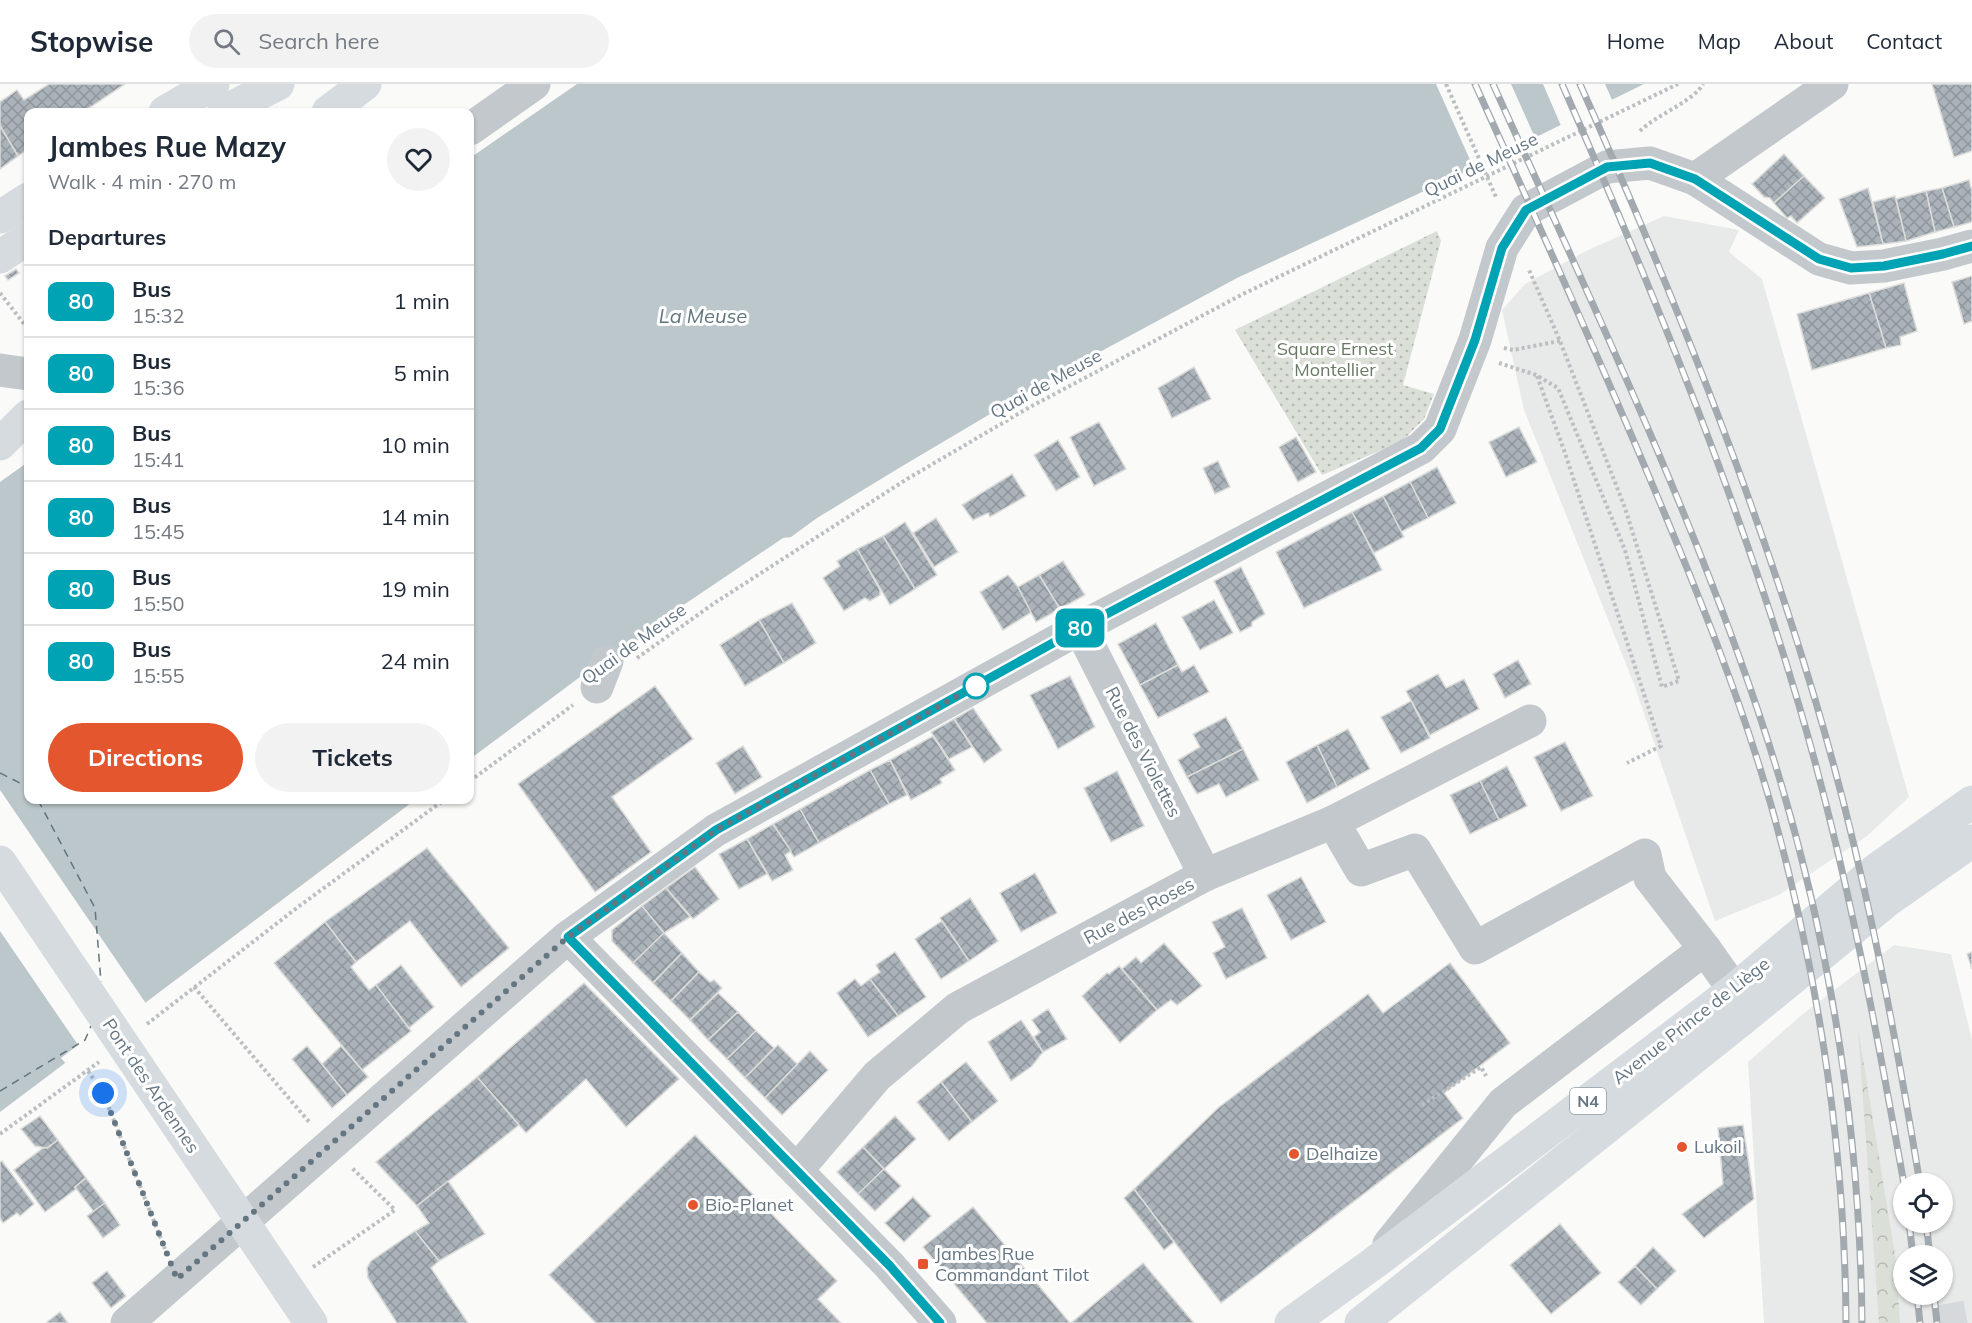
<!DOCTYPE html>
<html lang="en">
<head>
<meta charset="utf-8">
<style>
	:root { --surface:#fff; --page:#f2f2f3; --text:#1f2937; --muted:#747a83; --line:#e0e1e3; --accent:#e4572e }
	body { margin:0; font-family:Mulish,sans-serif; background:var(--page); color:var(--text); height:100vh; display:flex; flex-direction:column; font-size:22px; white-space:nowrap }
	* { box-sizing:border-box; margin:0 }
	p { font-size:20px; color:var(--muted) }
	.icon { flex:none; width:33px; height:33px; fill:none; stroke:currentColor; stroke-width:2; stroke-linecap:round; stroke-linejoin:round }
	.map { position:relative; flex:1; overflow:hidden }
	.side { position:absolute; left:24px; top:24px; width:450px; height:696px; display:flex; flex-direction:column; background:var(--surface); border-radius:12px; box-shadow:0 2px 4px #0004 }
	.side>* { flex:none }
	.badge { padding:0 12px; border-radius:9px; font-size:21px; line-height:39px }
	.buttons { position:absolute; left:1893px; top:1089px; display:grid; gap:12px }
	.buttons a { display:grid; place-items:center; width:60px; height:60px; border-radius:50%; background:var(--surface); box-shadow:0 2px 4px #0004; font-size:30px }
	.you { position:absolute; width:30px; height:30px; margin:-15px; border:4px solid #fff; border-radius:50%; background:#1a73e8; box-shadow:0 0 0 9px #1a73e833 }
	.map>.badge { position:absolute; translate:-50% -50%; box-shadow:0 0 0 3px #fff }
	h2 { padding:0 24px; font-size:22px; line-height:54px }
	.round { display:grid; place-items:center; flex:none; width:63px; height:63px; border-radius:32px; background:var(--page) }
	.head { display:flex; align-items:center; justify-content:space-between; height:102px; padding:0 24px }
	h1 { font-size:28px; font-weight:700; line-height:45px }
	.primary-button { display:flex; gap:12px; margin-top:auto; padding:12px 24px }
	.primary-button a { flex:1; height:69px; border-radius:36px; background:var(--accent); color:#fff; font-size:24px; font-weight:700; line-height:69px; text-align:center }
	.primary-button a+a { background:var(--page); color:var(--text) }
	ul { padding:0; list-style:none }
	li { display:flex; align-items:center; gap:18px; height:72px; padding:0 24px; border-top:2px solid var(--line) }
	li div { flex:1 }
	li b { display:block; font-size:22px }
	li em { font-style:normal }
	li .badge { min-width:66px; font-weight:700; text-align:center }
	header { display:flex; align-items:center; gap:36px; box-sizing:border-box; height:84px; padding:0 30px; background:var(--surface); border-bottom:2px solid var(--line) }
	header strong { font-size:28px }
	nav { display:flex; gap:33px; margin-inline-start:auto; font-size:21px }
	.search { width:420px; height:54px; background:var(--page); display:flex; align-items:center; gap:15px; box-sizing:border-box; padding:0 21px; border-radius:33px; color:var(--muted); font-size:22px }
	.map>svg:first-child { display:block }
	.built { fill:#e8e9e9; fill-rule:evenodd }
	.forest { fill:url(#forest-crowns) }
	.park { fill:url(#park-dots) }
	.water { fill:#bbc7cb }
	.pier { fill:#fafaf8 }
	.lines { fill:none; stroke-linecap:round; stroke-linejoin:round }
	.ferry { stroke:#60757c; stroke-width:1.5; stroke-dasharray:8 6; stroke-linecap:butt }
	.building { fill:url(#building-cross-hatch); stroke:#dcdcda; stroke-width:1.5 }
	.minor-tunnel { stroke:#d5d9db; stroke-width:33; stroke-dasharray:33 16; stroke-linecap:butt }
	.path { stroke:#bbbfc2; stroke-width:4; stroke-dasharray:3 3; stroke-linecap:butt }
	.minor { stroke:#c3c8cc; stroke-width:33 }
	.major { stroke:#d6dbdf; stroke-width:33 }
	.rail-casing { stroke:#a2aab0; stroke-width:7 }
	.rail { stroke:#fff; stroke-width:4.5; stroke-dasharray:14; stroke-linecap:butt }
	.line-casing { stroke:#fff; stroke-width:14 }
	.line { stroke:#00a3b4; stroke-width:9 }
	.walk { stroke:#657683; stroke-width:6; stroke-dasharray:0 10.8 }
	.stop-dot { fill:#fff; stroke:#00a3b4; stroke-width:3 }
	.poi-dot { fill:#e4572e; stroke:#fff; stroke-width:2 }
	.labels { text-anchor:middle; stroke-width:6; stroke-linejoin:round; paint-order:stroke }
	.shield { fill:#fff; stroke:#939fa8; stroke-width:1.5 }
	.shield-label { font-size:16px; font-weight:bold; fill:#657683 }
	.street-label { font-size:18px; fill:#657683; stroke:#fff }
	.park-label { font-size:18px; fill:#687a64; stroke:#fff }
	.poi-label { font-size:18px; fill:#657683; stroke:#fff; text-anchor:start }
	.water-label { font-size:20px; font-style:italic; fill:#60757c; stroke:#fff }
</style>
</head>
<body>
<header>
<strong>Stopwise</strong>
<div class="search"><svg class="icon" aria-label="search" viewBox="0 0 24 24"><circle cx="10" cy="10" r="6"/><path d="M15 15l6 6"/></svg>Search here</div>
<nav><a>Home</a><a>Map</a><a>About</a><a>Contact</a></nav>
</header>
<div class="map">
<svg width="1972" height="1239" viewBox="0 0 1972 1239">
	<defs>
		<pattern id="forest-crowns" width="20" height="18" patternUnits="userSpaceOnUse" patternTransform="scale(1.5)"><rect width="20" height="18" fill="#dadfd7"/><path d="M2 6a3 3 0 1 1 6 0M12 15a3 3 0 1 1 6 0" fill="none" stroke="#b4b9b4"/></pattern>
		<pattern id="park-dots" width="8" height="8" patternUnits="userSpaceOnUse" patternTransform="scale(1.5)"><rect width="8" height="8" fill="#dadfd7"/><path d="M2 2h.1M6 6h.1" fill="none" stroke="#b4b9b4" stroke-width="1.8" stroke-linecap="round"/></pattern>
		<pattern id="building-cross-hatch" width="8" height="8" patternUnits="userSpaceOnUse" patternTransform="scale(1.5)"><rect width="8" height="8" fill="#aab3b9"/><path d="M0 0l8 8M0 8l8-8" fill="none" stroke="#8e969c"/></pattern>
	</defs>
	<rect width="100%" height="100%" fill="#fafaf8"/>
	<!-- built -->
	<g class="built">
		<polygon points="1664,132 1739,146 1729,168 1762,195 1909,713 1867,752 1779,811 1715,837 1634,600 1524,326 1502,226 1525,200 1586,167"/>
		<path d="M1894,861L1951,870L1972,956V1239H1764L1748,978L1804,929ZM1904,1100H1942V1138H1904ZM1904,1172H1942V1210H1904Z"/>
	</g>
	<!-- forest -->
	<polygon class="forest" points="1858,945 1896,1177 1900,1239 1879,1239"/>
	<!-- park -->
	<polygon class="park" points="1437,147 1441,157 1403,301 1434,310 1424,335 1401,358 1322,391 1235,246"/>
	<!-- water -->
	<g class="water">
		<polygon points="577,0 1644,0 1463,89 1237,194 1046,297 899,384 817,434 791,453 783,454 682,522 610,578 604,575 470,675 470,74"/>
		<polygon points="28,378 28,716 415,716 0,1028 0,398"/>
	</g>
	<!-- pier -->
	<g class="pier">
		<polygon points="1436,0 1511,0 1536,56 1475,87"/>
		<polygon points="1543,0 1605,0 1613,18 1562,44"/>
		<polygon points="0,706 147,921 67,981 61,974 78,961 0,847"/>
	</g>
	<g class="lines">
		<!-- ferry -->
		<g class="ferry">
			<polyline points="0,689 28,703"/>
			<polyline points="38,716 95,824 101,898"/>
			<polyline points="0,1007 85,956 91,942"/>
		</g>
	</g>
	<!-- building -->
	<g class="building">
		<polygon points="49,0 125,0 83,28 28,28 28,65 18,72 0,42 0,18 17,6 24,16"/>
		<polygon points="1932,0 1972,0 1972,67 1954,73"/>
		<polygon points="0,42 18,72 0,85"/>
		<polygon points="1784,70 1804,92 1774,119 1770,114 1764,113 1752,100"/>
		<polygon points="1804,92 1825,114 1797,139 1791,132 1787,134 1774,119"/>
		<polygon points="1969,96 1972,107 1972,138 1954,143 1942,104"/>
		<polygon points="1868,104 1883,160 1857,163 1839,115"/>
		<polygon points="1942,104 1954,143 1935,148 1926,107"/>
		<polygon points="1926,107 1935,148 1906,157 1896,115"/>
		<polygon points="1895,112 1906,157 1883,160 1873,118"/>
		<polygon points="16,185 19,189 8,196 5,192"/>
		<polygon points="1972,192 1972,237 1964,240 1952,198"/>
		<polygon points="1904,199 1917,247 1900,253 1901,261 1886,264 1869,209"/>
		<polygon points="1869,209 1886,264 1812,286 1797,230"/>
		<polygon points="1194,283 1211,315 1172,334 1158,304"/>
		<polygon points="1099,338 1126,385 1094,402 1070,353"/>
		<polygon points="1519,343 1537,378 1506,393 1489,358"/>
		<polygon points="1296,353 1316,388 1298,398 1279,363"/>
		<polygon points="1058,356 1080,393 1056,407 1034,371"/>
		<polygon points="1218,377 1230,403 1215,410 1203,384"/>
		<polygon points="1437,383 1456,419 1428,434 1410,398"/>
		<polygon points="1012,390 1026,412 990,433 988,429 973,436 962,421"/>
		<polygon points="1410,398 1428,434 1401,448 1383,412"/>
		<polygon points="1383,412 1404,453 1374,469 1352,428"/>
		<polygon points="1352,428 1382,486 1304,524 1276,468"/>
		<polygon points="936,434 958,468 934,483 913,449"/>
		<polygon points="905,438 937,491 915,505 883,452"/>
		<polygon points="883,452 915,505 890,521 857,465"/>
		<polygon points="857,465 880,506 880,511 870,517 865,514 844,527 823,494 840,482 837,477"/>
		<polygon points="1063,477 1085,511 1060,525 1039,491"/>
		<polygon points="1241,483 1265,530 1252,538 1252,542 1240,548 1214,497"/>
		<polygon points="1008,491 1018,503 1032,528 1003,546 980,508"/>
		<polygon points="1039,491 1060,525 1036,538 1018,503"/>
		<polygon points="1214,516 1233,549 1200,566 1182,533"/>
		<polygon points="792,519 816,559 784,579 759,536"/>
		<polygon points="759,536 784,579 745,602 720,561"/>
		<polygon points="1156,539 1178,581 1140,601 1118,560"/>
		<polygon points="1518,576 1531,600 1505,614 1493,590"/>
		<polygon points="1178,581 1182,588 1194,581 1209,608 1158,634 1140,601"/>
		<polygon points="1438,590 1446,604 1464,595 1479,625 1430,651 1406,607"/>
		<polygon points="1070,592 1095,643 1058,665 1030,611"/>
		<polygon points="655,602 693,655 612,713 651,768 595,808 518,700"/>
		<polygon points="1411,617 1430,654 1401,669 1381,633"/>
		<polygon points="973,624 1002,666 984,679 954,635"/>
		<polygon points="1226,633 1243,665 1187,693 1178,676 1200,663 1193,650"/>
		<polygon points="954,635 972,663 949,675 931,648"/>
		<polygon points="1348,645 1370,685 1337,703 1317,661"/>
		<polygon points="933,652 955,686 940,695 942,699 911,716 890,676"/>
		<polygon points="1565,658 1593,712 1561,727 1534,673"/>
		<polygon points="1317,661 1337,703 1307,719 1286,678"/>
		<polygon points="743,662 762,693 735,710 716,679"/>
		<polygon points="1243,665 1259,696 1226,713 1219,700 1197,710 1187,693"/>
		<polygon points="890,676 907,711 889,720 870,686"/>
		<polygon points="1507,682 1527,722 1499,736 1480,697"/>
		<polygon points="870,686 889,720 819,759 800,725"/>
		<polygon points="1117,687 1144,742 1111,758 1084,704"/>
		<polygon points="1480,697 1499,736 1470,750 1450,711"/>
		<polygon points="800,725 819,759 794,773 773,740"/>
		<polygon points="773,740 791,767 785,771 793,786 772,797 747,755"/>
		<polygon points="747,755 767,790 739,805 719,770"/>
		<polygon points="427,764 509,864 461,903 410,837 356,878 325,838"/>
		<polygon points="695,783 719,815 693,835 666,804"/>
		<polygon points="1035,789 1057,829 1021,848 1000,809"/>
		<polygon points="1301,793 1326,838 1291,856 1267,811"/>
		<polygon points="666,804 690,833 664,849 642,822"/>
		<polygon points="970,814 998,857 969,877 940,834"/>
		<polygon points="642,822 664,849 633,879 612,857 612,846"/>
		<polygon points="1242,824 1267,874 1226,895 1213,869 1225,863 1212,838"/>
		<polygon points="942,837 969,877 941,895 915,855"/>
		<polygon points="325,838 356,878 351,883 369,906 376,901 411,947 362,986 274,879"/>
		<polygon points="664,849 682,869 653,899 633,879"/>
		<polygon points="1164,859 1202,902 1177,921 1171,916 1157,926 1122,885 1136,873 1141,879"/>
		<polygon points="895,868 926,913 898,932 870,895 880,888 876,881"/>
		<polygon points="1972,868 1972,885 1967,870"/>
		<polygon points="682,869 699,888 671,917 653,899"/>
		<polygon points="1450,879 1510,959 1444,1009 1463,1034 1221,1219 1134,1105 1218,1024 1368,910 1383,929"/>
		<polygon points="401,881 434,923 409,944 376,901"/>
		<polygon points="1119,882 1157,926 1120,959 1082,912 1107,889 1109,890"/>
		<polygon points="699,888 710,898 714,896 722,904 690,936 671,917"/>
		<polygon points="855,895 861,902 870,895 898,932 868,953 837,909"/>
		<polygon points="584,899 679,995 626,1043 586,995 526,1049 477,993"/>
		<polygon points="718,909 738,928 708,956 690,936"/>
		<polygon points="1048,925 1067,955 1043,968 1034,953 1040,948 1032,936"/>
		<polygon points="738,928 756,947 727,975 708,956"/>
		<polygon points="1021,936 1043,968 1032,982 1011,997 988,958"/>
		<polygon points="756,947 774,964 745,994 727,975"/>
		<polygon points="778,961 797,980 765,1014 745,994"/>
		<polygon points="307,962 347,1011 332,1024 292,975"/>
		<polygon points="341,962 368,993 347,1011 322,980"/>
		<polygon points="810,967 828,986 782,1031 765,1014"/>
		<polygon points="966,978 998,1017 972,1038 941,998"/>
		<polygon points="477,993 519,1041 417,1122 376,1078"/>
		<polygon points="941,998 972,1038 949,1057 917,1018"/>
		<polygon points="40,1032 58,1056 47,1064 35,1062 21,1045"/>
		<polygon points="895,1032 916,1055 884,1085 863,1063"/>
		<polygon points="1743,1041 1754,1115 1704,1154 1682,1130 1723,1100 1718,1044"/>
		<polygon points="695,1051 837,1197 818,1215 841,1239 596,1239 549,1191"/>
		<polygon points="58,1056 86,1094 75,1103 76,1105 45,1128 14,1086 43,1064 47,1064"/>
		<polygon points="863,1063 884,1085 858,1110 837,1088"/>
		<polygon points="2,1077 34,1120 20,1132 17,1129 3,1139 0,1134 0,1078"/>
		<polygon points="884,1085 901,1102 875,1127 858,1110"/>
		<polygon points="86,1094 105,1119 94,1128 75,1103"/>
		<polygon points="448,1097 485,1150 439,1177 415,1147 429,1139 417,1122"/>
		<polygon points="1134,1105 1174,1158 1164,1166 1124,1114"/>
		<polygon points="913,1113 931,1132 904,1158 885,1139"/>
		<polygon points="105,1119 120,1141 103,1154 87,1132"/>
		<polygon points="973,1123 1070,1239 987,1239 923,1163"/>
		<polygon points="1560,1140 1601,1189 1551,1230 1510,1181"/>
		<polygon points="415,1147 439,1177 431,1184 468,1239 397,1239 368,1194 367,1184 371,1177"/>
		<polygon points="1653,1163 1676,1187 1657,1205 1635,1182"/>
		<polygon points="1143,1179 1194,1239 1071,1239"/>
		<polygon points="1635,1182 1657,1205 1641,1221 1618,1198"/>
		<polygon points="107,1187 126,1212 111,1224 92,1199"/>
		<polygon points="60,1228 68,1239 48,1239 47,1238"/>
	</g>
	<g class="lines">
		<!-- minor-tunnel -->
		<polyline class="minor-tunnel" points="1934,1239 1972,1232"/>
		<!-- path -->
		<g class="path">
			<polyline points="1446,0 1496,113"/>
			<path d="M1640,47C1656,31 1694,17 1703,0"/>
			<polyline points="0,209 28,245"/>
			<polyline points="1504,264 1513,266 1560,257"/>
			<polyline points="1499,279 1536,291 1558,304 1625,466 1662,603 1679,597 1625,424 1560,257 1529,186"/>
			<polyline points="1537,292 1565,369 1661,662 1627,679"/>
			<polyline points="637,574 716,518 907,395 1030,323 1243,210 1678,0"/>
			<polyline points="470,697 573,621"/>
			<polyline points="194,903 310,1039"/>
			<polyline points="147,940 298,823 444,716"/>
			<polyline points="88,987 103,1009 165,1165"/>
			<polyline points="1422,1021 1481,983 1486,992"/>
			<polyline points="0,1050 99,978"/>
			<polyline points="313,1183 395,1126 352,1084"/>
		</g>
		<!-- minor -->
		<g class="minor">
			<polyline points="470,45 534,0"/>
			<polyline points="1695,95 1832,0"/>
			<polyline points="0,286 28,290"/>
			<polyline points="1080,544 1205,791"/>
			<polyline points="597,603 607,577"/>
			<polyline points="1333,738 1361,786 1415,766 1475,864 1645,771 1650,794 1705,865"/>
			<polyline points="568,853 889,1181 940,1239"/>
			<polyline points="797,1086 877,992 958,924 1205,791 1333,738 1530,637"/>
			<polyline points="1389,1160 1503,1019 1705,865 1734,906"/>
			<polyline points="127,1239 568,853 716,746 1080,544 1421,364 1440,345 1475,256 1502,164 1526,126 1607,83 1650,79 1695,95 1819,175 1851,184 1884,182 1943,170 1972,162"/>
		</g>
		<!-- major -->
		<g class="major">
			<polyline points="165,28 213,0"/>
			<polyline points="223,28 278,0"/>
			<polyline points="328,28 365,0"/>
			<polyline points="0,133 28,115"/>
			<polyline points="0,173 28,154"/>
			<polyline points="0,360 28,332"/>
			<polyline points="0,778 311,1239"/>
			<polyline points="1291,1239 1374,1179 1734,906 1877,785 1972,718"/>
			<polyline points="1361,1239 1746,932 1888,816 1972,757"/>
		</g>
		<!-- rail casing -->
		<g class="rail-casing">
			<g id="rail">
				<path d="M1475,0C1537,137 1600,275 1658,414C1700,514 1741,616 1771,721C1818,889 1845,1065 1846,1239"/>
				<path d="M1493,0C1585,205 1684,409 1756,621C1824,820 1860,1030 1862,1239"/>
				<path d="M1562,0C1651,202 1735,406 1798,618C1845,776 1875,938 1904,1100"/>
				<path d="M1580,0C1669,200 1751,402 1814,612C1862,772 1893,935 1920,1100"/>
				<polyline points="1909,1138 1913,1172"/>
				<polyline points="1926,1138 1930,1172"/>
				<polyline points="1917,1210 1920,1239"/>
				<polyline points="1934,1210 1937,1239"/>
			</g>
		</g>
		<!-- rail -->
		<use href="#rail" class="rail"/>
	</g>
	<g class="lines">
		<!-- line casing -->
		<g class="line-casing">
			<polyline id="line" points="940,1239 889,1181 568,853 716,746 1080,544 1421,364 1440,345 1475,256 1502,164 1526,126 1607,83 1650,79 1695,95 1819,175 1851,184 1884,182 1943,170 1972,162"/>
		</g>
		<!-- line -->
		<use href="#line" class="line"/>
		<!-- walk -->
		<polyline class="walk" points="103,1009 177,1195 568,853 716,746 979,600 976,602"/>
	</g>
	<!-- markers -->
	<circle class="stop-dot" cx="976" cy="602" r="12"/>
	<g class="poi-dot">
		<circle cx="1682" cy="1063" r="6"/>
		<circle cx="1294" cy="1070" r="6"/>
		<circle cx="693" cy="1121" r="6"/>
		<rect x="917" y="1174" width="12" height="12" rx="3"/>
	</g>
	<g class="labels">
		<!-- shield labels -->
		<rect class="shield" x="1570" y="1004" width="36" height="26" rx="4.5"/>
		<g class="shield-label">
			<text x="1588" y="1023">N4</text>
		</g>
		<!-- street labels -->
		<g class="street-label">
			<text transform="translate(1481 81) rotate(-26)" y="6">Quai de Meuse</text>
			<text transform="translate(1046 300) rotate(-29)" y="6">Quai de Meuse</text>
			<text transform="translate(634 560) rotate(-36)" y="6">Quai de Meuse</text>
			<text transform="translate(1143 668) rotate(63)" y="6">Rue des Violettes</text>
			<text transform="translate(1139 827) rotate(-28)" y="6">Rue des Roses</text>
			<text transform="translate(1691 937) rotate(-38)" y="6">Avenue Prince de Liège</text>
			<text transform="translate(151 1002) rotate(56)" y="6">Pont des Ardennes</text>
		</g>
		<!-- park labels -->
		<g class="park-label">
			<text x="1335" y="271">Square Ernest<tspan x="1335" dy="21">Montellier</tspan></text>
		</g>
		<!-- poi labels -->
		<g class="poi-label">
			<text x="1694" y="1069">Lukoil</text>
			<text x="1306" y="1076">Delhaize</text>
			<text x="705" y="1127">Bio-Planet</text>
			<text x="935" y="1176">Jambes Rue<tspan x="935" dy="21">Commandant Tilot</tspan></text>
		</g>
		<!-- water labels -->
		<g class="water-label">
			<text x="703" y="239">La Meuse</text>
		</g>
	</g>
</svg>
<div class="buttons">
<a><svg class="icon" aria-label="locate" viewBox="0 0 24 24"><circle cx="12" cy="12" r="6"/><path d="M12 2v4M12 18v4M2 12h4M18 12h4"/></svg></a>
<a><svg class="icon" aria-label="layers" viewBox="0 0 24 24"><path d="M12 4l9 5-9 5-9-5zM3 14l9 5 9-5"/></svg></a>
</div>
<div class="you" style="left:103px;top:1009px"></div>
<b class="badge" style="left:1080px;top:544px;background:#00a3b4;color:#fff">80</b>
<section class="side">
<div class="head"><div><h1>Jambes Rue Mazy</h1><p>Walk · 4 min · 270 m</p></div><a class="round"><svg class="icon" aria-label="heart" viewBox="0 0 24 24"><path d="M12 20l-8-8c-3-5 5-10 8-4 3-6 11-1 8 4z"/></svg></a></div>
<h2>Departures</h2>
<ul>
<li><span class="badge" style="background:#00a3b4;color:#fff">80</span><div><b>Bus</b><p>15:32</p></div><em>1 min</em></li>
<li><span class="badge" style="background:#00a3b4;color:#fff">80</span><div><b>Bus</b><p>15:36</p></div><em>5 min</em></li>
<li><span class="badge" style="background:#00a3b4;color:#fff">80</span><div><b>Bus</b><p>15:41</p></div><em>10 min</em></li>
<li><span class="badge" style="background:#00a3b4;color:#fff">80</span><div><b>Bus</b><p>15:45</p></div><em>14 min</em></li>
<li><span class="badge" style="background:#00a3b4;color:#fff">80</span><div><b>Bus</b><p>15:50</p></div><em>19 min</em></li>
<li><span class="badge" style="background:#00a3b4;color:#fff">80</span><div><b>Bus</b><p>15:55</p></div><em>24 min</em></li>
</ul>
<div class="primary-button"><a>Directions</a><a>Tickets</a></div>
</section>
</div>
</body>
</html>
